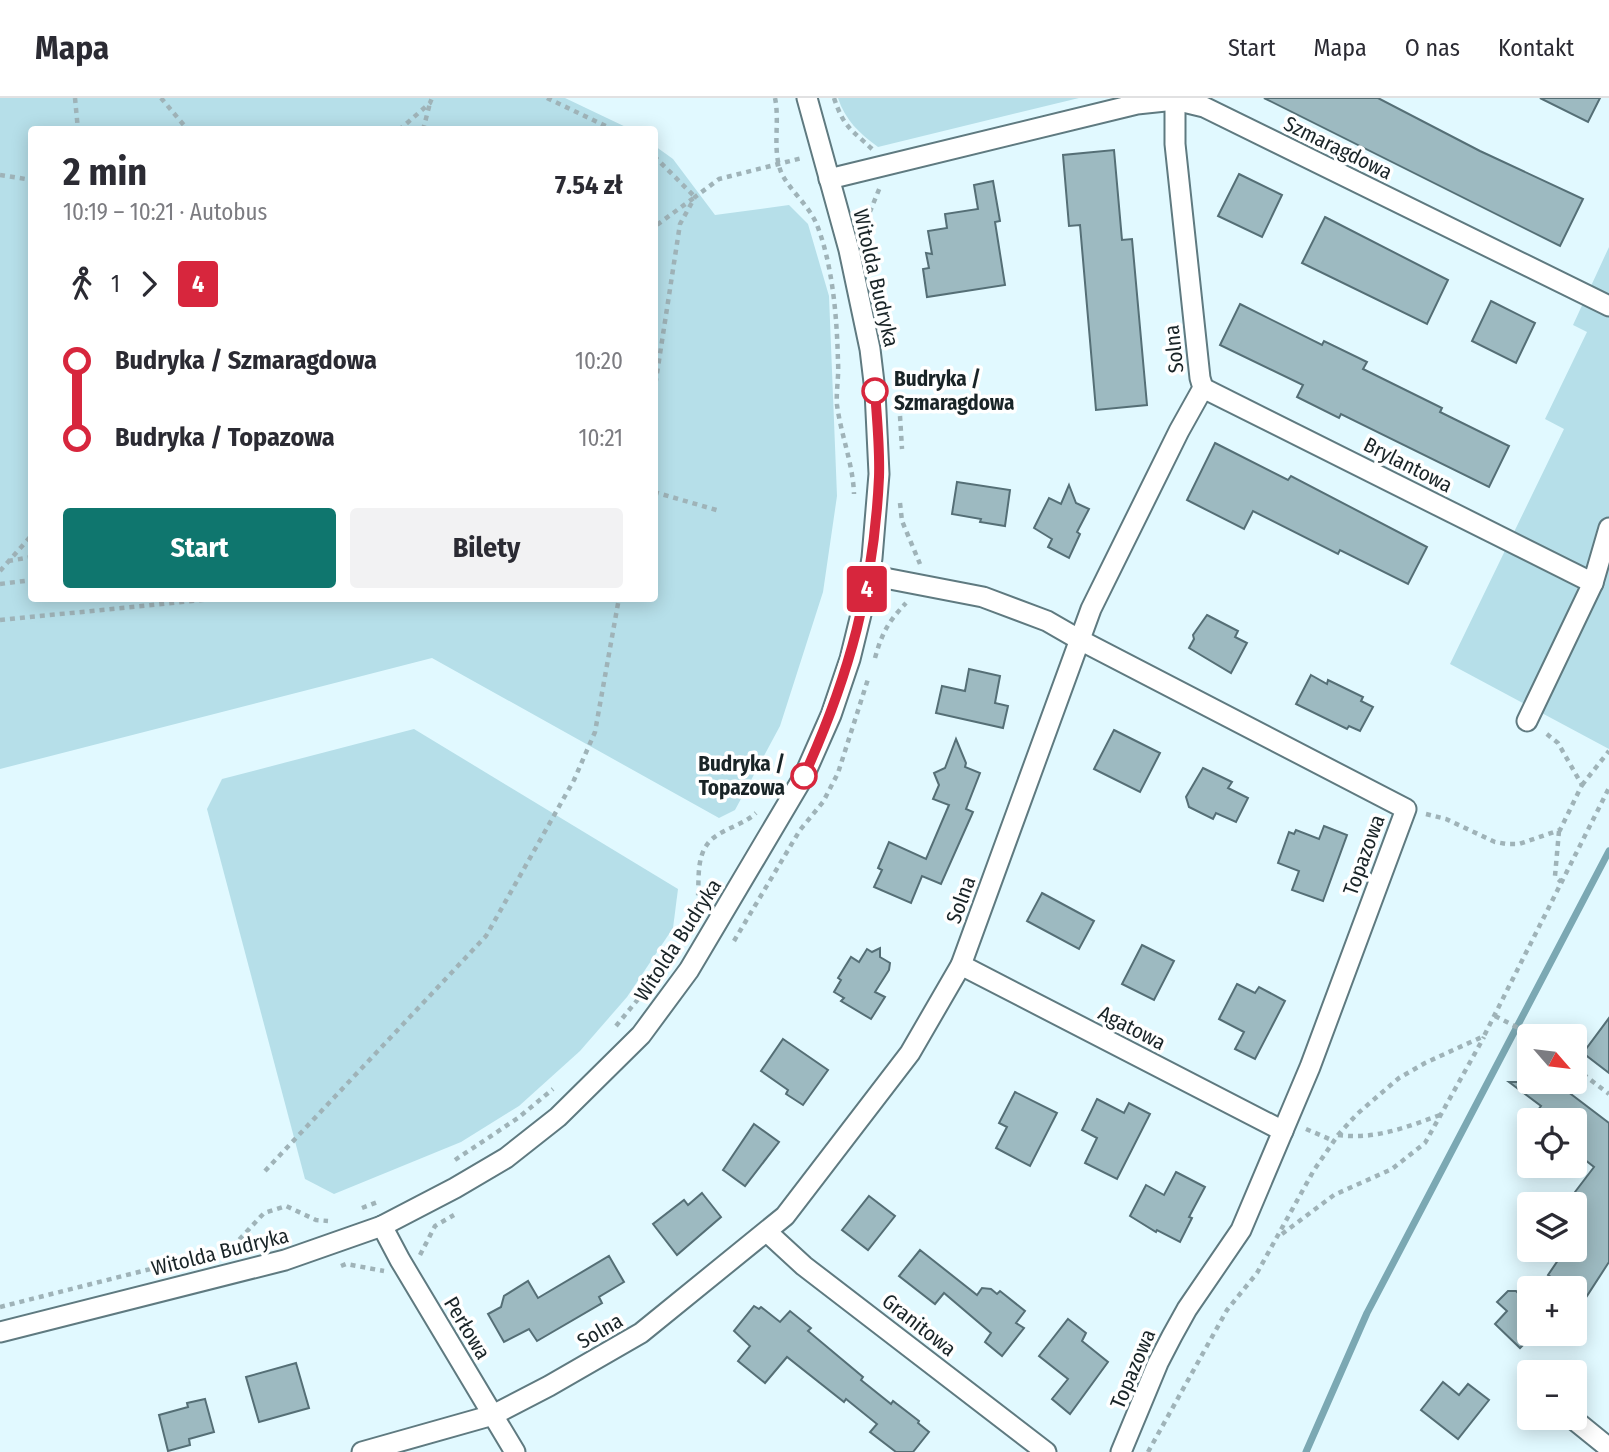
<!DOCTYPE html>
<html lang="pl">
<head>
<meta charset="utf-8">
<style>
	:root { --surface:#fff; --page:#f2f2f3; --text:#2b2b33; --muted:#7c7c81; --line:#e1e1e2; --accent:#0f766e }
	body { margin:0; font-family:"Fira Sans Condensed",sans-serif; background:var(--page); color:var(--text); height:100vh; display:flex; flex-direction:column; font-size:26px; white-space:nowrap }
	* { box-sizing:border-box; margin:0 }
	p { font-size:23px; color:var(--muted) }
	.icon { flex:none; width:38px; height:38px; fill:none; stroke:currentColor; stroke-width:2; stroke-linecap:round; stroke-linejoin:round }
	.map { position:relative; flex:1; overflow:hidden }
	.sheet { position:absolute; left:28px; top:28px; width:630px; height:476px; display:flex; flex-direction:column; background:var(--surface); border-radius:7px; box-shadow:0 4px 18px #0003 }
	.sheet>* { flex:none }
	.badge { padding:0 14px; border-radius:5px; font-size:24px; line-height:46px }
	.needle { width:46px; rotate:118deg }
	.controls { position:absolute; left:1517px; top:926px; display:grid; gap:14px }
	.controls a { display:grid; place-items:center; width:70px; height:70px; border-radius:7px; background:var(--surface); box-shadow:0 4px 18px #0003; font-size:35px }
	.map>.badge { position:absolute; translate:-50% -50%; box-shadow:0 0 0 4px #fff }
	.legs { display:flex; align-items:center; gap:10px; height:77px; padding:0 35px; font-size:23px }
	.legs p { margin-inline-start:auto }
	.summary { display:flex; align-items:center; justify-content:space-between; height:119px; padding:0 35px }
	h1 { font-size:38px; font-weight:700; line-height:52px }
	.cta { display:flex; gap:14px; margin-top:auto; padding:14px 35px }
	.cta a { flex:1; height:80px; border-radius:7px; background:var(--accent); color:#fff; font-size:28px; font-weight:700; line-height:80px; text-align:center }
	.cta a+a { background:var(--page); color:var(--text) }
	ul { padding:0 35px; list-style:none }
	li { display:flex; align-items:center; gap:24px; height:77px; font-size:26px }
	li i { display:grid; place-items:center; width:10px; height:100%; margin:0 9px; background:currentColor }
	li i::after { content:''; width:18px; height:18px; margin:-9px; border:5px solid; border-radius:50%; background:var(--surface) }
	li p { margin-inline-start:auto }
	li:first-child i { background:linear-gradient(#0000 50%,currentColor 0) }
	li:last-child i { background:linear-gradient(currentColor 50%,#0000 0) }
	header { display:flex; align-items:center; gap:42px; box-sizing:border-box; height:98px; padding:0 35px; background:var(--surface); border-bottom:2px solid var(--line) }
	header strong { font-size:33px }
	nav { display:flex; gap:38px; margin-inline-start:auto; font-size:24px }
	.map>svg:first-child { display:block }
	.green { fill:#b6dfe9 }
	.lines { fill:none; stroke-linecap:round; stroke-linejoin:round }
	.stream { stroke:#7ba8b3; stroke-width:7 }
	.building { fill:#9dbac1; stroke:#556f76; stroke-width:2 }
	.minor-casing { stroke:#5f7a80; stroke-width:23 }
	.path { stroke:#9fb3b8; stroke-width:4.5; stroke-dasharray:5 5; stroke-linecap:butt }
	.minor { stroke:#fff; stroke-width:19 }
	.line-1-casing { stroke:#fff; stroke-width:16 }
	.line-1 { stroke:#d7263d; stroke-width:10 }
	.stop-1-dot { fill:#fff; stroke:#d7263d; stroke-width:3.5 }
	.labels { text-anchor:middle; stroke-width:7; stroke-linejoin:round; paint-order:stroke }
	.street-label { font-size:21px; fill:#192427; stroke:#fff }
	.stop-label { font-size:21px; font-weight:bold; fill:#192427; stroke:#fff; text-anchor:start }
</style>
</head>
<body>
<header>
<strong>Mapa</strong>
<nav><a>Start</a><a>Mapa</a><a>O nas</a><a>Kontakt</a></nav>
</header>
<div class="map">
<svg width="1609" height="1354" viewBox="0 0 1609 1354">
	<rect width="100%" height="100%" fill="#e1f9ff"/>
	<!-- green -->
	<g class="green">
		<polygon points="0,0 565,0 630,31 32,32 32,500 654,500 655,48 673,61 715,117 789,107 808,126 829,198 837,398 823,494 780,628 735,712 719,720 432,560 0,671"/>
		<path d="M838,0H1079L878,49C860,36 845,22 838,0Z"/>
		<polygon points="1609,149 1609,651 1450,566 1564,331 1545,321 1587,234 1573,227"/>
		<polygon points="414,631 678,791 673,830 627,899 580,953 519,1008 461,1044 334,1096 305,1081 207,711 222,681"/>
	</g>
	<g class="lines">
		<!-- stream -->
		<polyline class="stream" points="1306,1354 1367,1215 1609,753"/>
	</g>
	<!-- building -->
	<g class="building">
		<polygon points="1264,0 1378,0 1480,53 1583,101 1560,148"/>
		<polygon points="1540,0 1600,0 1588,24"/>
		<polygon points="1114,52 1122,142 1132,141 1147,307 1096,312 1080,127 1069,128 1063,57"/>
		<polygon points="1239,76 1282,97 1262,139 1218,118"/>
		<polygon points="993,83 1000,123 995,124 1005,187 927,199 923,171 929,170 926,155 932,156 928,133 947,130 945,116 978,111 974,87"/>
		<polygon points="1325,119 1448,182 1427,226 1302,165"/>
		<polygon points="1491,203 1535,225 1516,265 1472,243"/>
		<polygon points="1240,206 1322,247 1324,243 1367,264 1363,271 1442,310 1440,314 1509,348 1489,389 1341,316 1339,320 1297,299 1303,287 1220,247"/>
		<polygon points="1215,345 1288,382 1291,378 1427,449 1408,486 1340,452 1338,456 1253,413 1244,431 1187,402"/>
		<polygon points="957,384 1010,392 1005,428 980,424 981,421 952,416"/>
		<polygon points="1069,387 1076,405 1089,411 1077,434 1080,436 1069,460 1048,449 1052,441 1034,430 1049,400 1061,406"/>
		<polygon points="1207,517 1238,533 1235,539 1247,545 1231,575 1189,550 1194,541 1193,537"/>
		<polygon points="969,571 1000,578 995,605 1008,608 1003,630 936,615 942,588 965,593"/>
		<polygon points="1311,577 1327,586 1328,582 1363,599 1361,603 1373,609 1360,633 1349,628 1347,631 1296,606"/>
		<polygon points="1114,632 1160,655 1140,694 1094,671"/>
		<polygon points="956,641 966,665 965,669 980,675 966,711 973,714 941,786 922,778 911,805 874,789 882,772 878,770 889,744 926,761 949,707 933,701 939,687 934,675 945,670"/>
		<polygon points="1203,670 1232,684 1228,690 1248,700 1236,724 1216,715 1213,721 1189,709 1186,699"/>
		<polygon points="1324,728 1347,737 1323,803 1292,792 1299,773 1278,765 1289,734 1294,736 1296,732 1319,741"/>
		<polygon points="1042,795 1094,823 1079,851 1027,823"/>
		<polygon points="1142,847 1174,863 1154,902 1122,886"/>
		<polygon points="880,850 880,859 890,865 889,872 875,894 885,899 871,921 841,903 844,900 834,894 841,882 838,880 851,859 859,864 867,851 872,854"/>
		<polygon points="1237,886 1255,895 1259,889 1285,903 1255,961 1235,951 1244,934 1219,921"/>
		<polygon points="1609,920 1609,975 1583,955"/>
		<polygon points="783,941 828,972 803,1007 786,996 788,992 761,973"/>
		<polygon points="1509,984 1555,984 1609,1025 1609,1164 1585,1201 1575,1194 1575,1190 1568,1190 1548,1177 1565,1152 1575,1152 1575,1094 1594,1069 1575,1054 1575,1022 1530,1022 1541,1008"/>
		<polygon points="1015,994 1057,1015 1030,1068 996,1050 1007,1029 999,1025"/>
		<polygon points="1097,1001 1124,1015 1129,1005 1150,1016 1117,1081 1085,1065 1097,1040 1082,1032"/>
		<polygon points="754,1026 779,1044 745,1088 723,1072"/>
		<polygon points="1176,1074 1205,1089 1189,1119 1192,1120 1180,1144 1157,1132 1156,1134 1130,1118 1146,1087 1164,1097"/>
		<polygon points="702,1095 721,1119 677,1157 653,1126 684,1102 688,1107"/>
		<polygon points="869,1098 895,1118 868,1152 842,1132"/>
		<polygon points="920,1152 977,1197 982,1190 991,1191 997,1196 1000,1193 1025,1213 1016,1225 1024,1230 1002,1258 985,1244 991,1235 944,1195 935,1206 899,1178"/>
		<polygon points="609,1158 624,1184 599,1199 602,1205 537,1243 529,1231 504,1244 488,1216 501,1209 504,1198 528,1183 538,1200"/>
		<polygon points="1508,1193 1516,1193 1530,1207 1530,1240 1520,1250 1495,1226 1507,1213 1497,1204"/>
		<polygon points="754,1208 759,1211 761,1209 780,1224 790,1213 811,1230 808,1233 863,1279 861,1282 891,1306 893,1303 919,1323 918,1325 929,1334 913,1354 896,1354 870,1334 877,1326 846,1301 844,1304 787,1259 765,1285 738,1263 750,1248 734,1233"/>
		<polygon points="1068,1221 1086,1235 1082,1243 1108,1264 1070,1316 1052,1301 1068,1281 1039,1258"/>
		<polygon points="296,1265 309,1310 259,1324 246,1279"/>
		<polygon points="1443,1284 1459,1297 1468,1286 1489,1302 1458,1341 1421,1312"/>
		<polygon points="205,1301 214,1334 189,1341 190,1347 168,1353 159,1317 188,1309 187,1305"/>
	</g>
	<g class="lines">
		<!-- minor casing -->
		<g class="minor-casing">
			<g id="minor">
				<polyline points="829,81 1137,6 1175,2 1204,9 1609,208"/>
				<polyline points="1203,290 1593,485"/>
				<polyline points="869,477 983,499 1047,523 1080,542 1406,711 1310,969 1241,1132 1187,1211 1172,1238 1158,1265 1121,1354"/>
				<polyline points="1527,623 1593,485 1609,430"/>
				<polyline points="961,867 1283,1033"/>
				<polyline points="382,1128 400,1162 515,1354"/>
				<polyline points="767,1134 804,1168 1046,1354"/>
				<polyline points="0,1234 285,1162 382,1128 455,1090 506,1060 558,1019 641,937 689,872 804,678 831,617 850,561 866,496 872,460 879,376 875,293 870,251 849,152 807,0"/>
				<polyline points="1572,1320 1609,1350"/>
				<polyline points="362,1354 493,1317 549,1288 641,1235 785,1118 910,955 961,867 1091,511 1179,333 1203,290 1200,280 1175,46 1175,0"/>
			</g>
		</g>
		<!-- path -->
		<g class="path">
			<polyline points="75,0 78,32"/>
			<polyline points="161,0 188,32"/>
			<polyline points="547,0 614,32"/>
			<path d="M775,0C780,24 772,51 781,74C789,92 809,107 817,127C833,168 837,221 838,264C839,279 836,292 837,307C841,337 853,366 854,396"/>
			<path d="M834,0C844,30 851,31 872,51"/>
			<polyline points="399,32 430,5 432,0"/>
			<polyline points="423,32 430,5"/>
			<polyline points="654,58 695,99 654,129"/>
			<polyline points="0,77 32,82"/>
			<polyline points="867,134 869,116 880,89"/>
			<polyline points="654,295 680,126 695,99 719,81 802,60"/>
			<polyline points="900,318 902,351"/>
			<polyline points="654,394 720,413"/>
			<polyline points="900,405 902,423 920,466"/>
			<polyline points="8,463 32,459"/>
			<polyline points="0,473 32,437"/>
			<polyline points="0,486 32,482"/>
			<polyline points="0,522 223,500"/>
			<path d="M875,560C882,535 888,524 906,505"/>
			<polyline points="1582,687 1609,653"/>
			<polyline points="1426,716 1446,721 1495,744 1507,746 1519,746 1560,732 1582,687 1558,645 1543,633"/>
			<polyline points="1559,733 1555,778 1561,784"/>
			<path d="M695,817C703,794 691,760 712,741C725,730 743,727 756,715"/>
			<polyline points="734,843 800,732 823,704 838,675 869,578"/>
			<polyline points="1495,918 1534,938"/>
			<polyline points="616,928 639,900"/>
			<polyline points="1575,970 1609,996"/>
			<polyline points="1306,1031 1334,1043"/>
			<path d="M1338,1037C1375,1042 1407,1029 1440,1017"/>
			<polyline points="455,1062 518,1020 553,991"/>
			<polyline points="265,1073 486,838 574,682 595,634 619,500"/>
			<polyline points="362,1110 380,1103"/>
			<polyline points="1282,1136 1334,1097 1392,1071 1425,1045 1484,939"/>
			<polyline points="223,1153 238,1143 264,1115 286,1108 316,1122 328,1123"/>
			<polyline points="420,1157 435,1128 454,1117"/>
			<polyline points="341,1168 346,1166 384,1173"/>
			<polyline points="0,1209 214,1155"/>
			<polyline points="1148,1354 1227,1212 1257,1175 1314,1072 1338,1037 1357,1016 1399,980 1425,965 1484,938 1609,690"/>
		</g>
		<!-- minor -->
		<use href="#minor" class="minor"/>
	</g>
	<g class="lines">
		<!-- line-1 casing -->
		<g class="line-1-casing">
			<path id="line-1" d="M804,678C849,579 874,488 879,379C880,350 877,322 875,293"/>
		</g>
		<!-- line-1 -->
		<use href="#line-1" class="line-1"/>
	</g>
	<!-- markers -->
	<g class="stop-1-dot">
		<circle cx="875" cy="293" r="12"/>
		<circle cx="804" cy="678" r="12"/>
	</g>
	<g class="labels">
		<!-- street labels -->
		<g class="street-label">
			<text transform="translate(1338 50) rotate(26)" y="7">Szmaragdowa</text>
			<text transform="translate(876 180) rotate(77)" y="7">Witolda Budryka</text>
			<text transform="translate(1174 251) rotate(-96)" y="7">Solna</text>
			<text transform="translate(1408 367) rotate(27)" y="7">Brylantowa</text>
			<text transform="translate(1364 757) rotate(-70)" y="7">Topazowa</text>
			<text transform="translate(961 802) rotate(-70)" y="7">Solna</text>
			<text transform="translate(678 842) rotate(-57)" y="7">Witolda Budryka</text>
			<text transform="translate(1132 930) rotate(27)" y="7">Agatowa</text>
			<text transform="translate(220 1154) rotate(-14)" y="7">Witolda Budryka</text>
			<text transform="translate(919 1227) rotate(38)" y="7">Granitowa</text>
			<text transform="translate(467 1230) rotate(59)" y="7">Perłowa</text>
			<text transform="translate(600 1233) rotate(-30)" y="7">Solna</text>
			<text transform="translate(1133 1271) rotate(-67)" y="7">Topazowa</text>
		</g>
		<!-- stop labels -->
		<g class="stop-label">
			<text x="894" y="288">Budryka /<tspan x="894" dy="24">Szmaragdowa</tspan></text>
			<text x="785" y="673" text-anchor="end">Budryka /<tspan x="785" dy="24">Topazowa</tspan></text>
		</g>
	</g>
</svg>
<div class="controls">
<a><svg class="needle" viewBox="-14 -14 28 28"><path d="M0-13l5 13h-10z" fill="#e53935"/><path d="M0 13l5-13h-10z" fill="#7c7c81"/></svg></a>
<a><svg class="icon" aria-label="locate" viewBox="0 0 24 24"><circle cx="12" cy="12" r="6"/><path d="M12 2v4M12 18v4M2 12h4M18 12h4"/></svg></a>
<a><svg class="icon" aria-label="layers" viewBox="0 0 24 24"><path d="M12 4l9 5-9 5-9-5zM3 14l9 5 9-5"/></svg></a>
<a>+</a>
<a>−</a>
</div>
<b class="badge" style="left:867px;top:491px;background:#d7263d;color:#fff">4</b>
<section class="sheet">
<div class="summary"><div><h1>2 min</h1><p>10:19 – 10:21 · Autobus</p></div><b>7.54 zł</b></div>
<div class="legs"><svg class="icon" aria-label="walk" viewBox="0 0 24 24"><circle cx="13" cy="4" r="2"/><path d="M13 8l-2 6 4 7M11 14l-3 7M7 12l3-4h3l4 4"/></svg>1<svg class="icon" aria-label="forward" viewBox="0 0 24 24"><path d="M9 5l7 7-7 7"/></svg><b class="badge" style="background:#d7263d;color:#fff">4</b></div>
<ul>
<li><i style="color:#d7263d"></i><b>Budryka / Szmaragdowa</b><p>10:20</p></li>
<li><i style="color:#d7263d"></i><b>Budryka / Topazowa</b><p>10:21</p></li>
</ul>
<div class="cta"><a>Start</a><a>Bilety</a></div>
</section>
</div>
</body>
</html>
